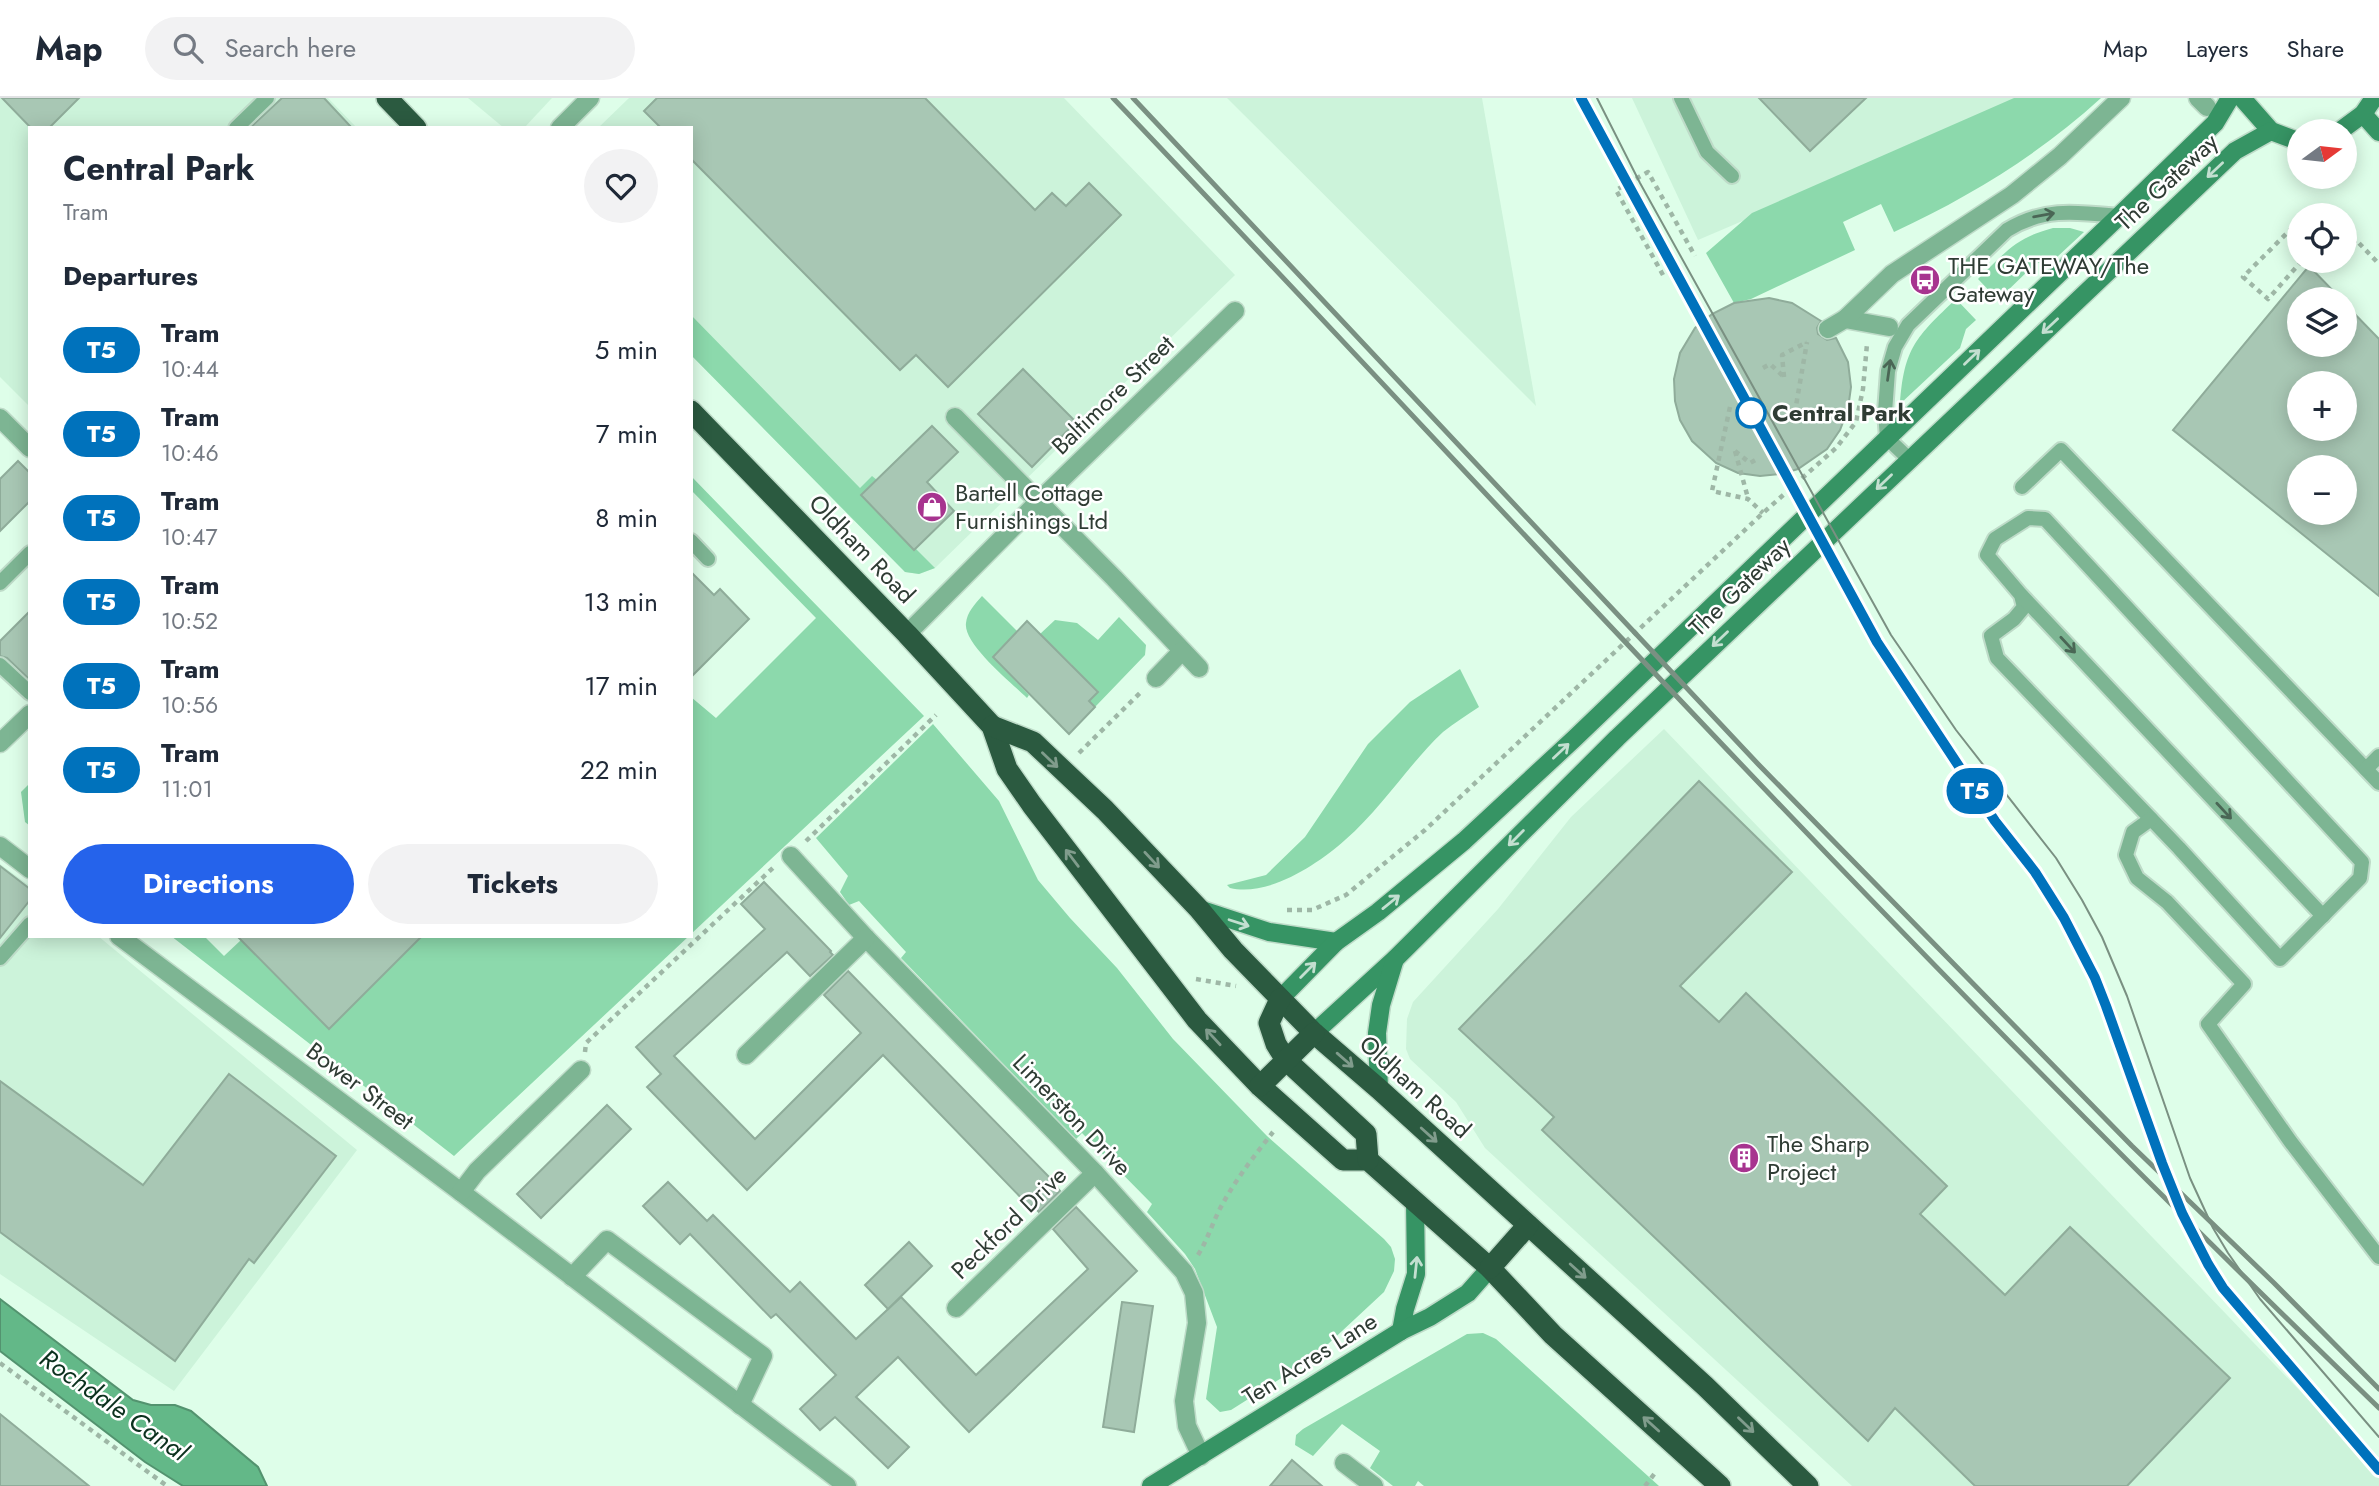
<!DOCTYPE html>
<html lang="en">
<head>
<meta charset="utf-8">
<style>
	:root { --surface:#fff; --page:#f2f2f3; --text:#1f2937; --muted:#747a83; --line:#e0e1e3; --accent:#2563eb }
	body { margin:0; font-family:Jost,sans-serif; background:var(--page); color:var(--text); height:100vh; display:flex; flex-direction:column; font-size:26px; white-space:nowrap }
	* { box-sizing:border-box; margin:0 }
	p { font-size:23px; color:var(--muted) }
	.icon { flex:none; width:38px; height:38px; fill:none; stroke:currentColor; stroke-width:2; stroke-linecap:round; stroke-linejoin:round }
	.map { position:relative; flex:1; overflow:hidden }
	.drawer { position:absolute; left:28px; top:28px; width:665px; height:812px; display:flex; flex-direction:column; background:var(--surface); border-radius:0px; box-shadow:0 4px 18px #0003 }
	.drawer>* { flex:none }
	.badge { padding:0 14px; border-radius:23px; font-size:24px; line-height:46px }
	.needle { width:46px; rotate:75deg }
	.tools { position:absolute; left:2287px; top:21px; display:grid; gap:14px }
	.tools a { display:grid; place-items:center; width:70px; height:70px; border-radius:50%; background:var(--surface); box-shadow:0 4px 18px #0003; font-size:35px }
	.map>.badge { position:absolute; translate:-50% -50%; box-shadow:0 0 0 4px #fff }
	h2 { padding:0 35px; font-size:26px; line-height:63px }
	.round { display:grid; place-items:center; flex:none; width:74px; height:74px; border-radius:37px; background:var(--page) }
	.summary { display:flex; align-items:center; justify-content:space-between; height:119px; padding:0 35px }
	h1 { font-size:33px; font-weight:700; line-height:52px }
	.action { display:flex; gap:14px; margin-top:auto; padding:14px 35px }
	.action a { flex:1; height:80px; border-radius:42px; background:var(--accent); color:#fff; font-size:28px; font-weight:700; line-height:80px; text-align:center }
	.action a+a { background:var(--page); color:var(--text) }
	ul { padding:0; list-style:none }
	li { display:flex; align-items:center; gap:21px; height:84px; padding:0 35px }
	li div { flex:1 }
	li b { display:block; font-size:26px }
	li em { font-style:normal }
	li .badge { min-width:77px; font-weight:700; text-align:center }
	header { display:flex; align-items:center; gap:42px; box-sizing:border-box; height:98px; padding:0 35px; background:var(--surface); border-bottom:2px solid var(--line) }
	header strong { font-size:33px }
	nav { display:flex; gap:38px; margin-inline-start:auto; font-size:24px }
	.search { width:490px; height:63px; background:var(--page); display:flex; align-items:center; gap:18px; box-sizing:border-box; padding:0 24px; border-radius:38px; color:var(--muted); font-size:26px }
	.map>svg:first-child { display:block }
	.built { fill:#ccf3da }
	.green { fill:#8cd9ac }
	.water { fill:#63b888; stroke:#53936f; stroke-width:2 }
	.building { fill:#a8c7b4; stroke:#8fac9a; stroke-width:2; fill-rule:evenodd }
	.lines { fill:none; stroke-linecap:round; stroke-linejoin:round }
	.lane-casing { stroke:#bedbc8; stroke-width:18 }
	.street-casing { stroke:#bedbc8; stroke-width:21 }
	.secondary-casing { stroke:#bedbc8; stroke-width:21 }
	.highway-casing { stroke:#bedbc8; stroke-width:24 }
	.path { stroke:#9eb7a6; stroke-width:4.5; stroke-dasharray:5 5; stroke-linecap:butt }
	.lane { stroke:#7db593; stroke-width:14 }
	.street { stroke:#7db593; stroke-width:18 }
	.secondary { stroke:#369464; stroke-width:18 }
	.highway { stroke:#2b5a40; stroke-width:21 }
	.tram { stroke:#7a9082; stroke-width:2 }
	.rail { stroke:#7a9082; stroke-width:5 }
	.oneway { stroke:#c3dfd0 }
	.oneway2 { stroke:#4a6655 }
	.oneway3 { stroke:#809c8c }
	.line-casing { stroke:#fff; stroke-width:16 }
	.line { stroke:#0072bc; stroke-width:10 }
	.stop-dot { fill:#fff; stroke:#0072bc; stroke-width:3.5 }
	.labels { text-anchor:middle; stroke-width:5; stroke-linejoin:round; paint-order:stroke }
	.street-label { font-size:24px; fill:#2f3c34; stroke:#fff }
	.poi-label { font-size:24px; fill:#2f3c34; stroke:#fff; text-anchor:start }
	.stop-label { font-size:24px; font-weight:bold; fill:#2f3c34; stroke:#fff; text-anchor:start }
	.water-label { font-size:26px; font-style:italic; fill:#0b311e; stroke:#fff }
</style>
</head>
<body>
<header>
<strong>Map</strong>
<div class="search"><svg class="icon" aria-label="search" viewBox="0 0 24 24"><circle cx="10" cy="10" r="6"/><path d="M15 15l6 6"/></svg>Search here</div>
<nav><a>Map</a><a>Layers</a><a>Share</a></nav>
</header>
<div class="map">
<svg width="2379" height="1388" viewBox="0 0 2379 1388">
	<rect width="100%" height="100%" fill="#defee9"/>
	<!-- built -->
	<g class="built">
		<polygon points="0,0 328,0 357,30 30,30 30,309 0,279"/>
		<polygon points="468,0 552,0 524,30 504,30"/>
		<polygon points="629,0 1064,0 1235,177 935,470 919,476 905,474 691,257 691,30 598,30"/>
		<polygon points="1227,0 1482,0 1536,308"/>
		<polygon points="1632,0 2031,0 1698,142"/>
		<polygon points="1664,631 2351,1346 2379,1380 2379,1388 1852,1388 1485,1050 1456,1004 1410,961 1406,951 1407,921 1413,904 1498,811 1571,719"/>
		<polygon points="0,766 30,788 30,838 98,838 357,1052 174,1293 0,1176"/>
	</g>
	<!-- green -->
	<g class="green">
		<path d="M2014,0H2101C2040,56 1969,99 1894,134L1881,106L1843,124L1855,152L1751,201L1734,205L1706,155L1752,115Z"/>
		<path d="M2053,130H2070L2084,134L2056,160L2035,166L1998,202L1978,181C2006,154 2015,140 2053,130Z"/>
		<path d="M1956,201L1976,222L1966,231L1960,250L1900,306C1904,250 1916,239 1956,201Z"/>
		<polygon points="691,217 860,390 872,378 877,382 862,397 935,470 919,476 905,474 691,257"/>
		<polygon points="691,378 924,618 691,836 691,599 716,620 816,520 691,392"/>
		<path d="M982,498L1017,533L993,559L1029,597L1027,600C1012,585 963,546 966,525C967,514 975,506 982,498Z"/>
		<polygon points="1119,519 1146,547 1145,557 1095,609 1089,603 1098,593 1084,580 1075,590 1062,578 1072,567 1040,536 1055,522 1077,525 1098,542"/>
		<path d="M1460,571L1479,609C1467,617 1454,625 1443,634C1408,667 1382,710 1345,742C1317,767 1268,799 1230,790L1227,787L1266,777L1305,739L1368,646L1410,604Z"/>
		<polygon points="933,626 999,703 1038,782 1070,820 1117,870 1173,941 1267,1038 1384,1141 1391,1149 1395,1161 1394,1173 1384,1194 1313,1260 1231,1312 1220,1314 1206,1301 1217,1229 1195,1171 1185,1156 1147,1114 1152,1106 1082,1035 1076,1041 901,860 906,854 859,803 849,807 840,794 848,778 816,740"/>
		<polygon points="30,685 30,728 25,724 21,694"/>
		<polygon points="171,838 204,838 224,858 241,842 329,930 422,838 689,838 454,1058"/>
		<polygon points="1483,1235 1496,1241 1659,1388 1424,1388 1418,1383 1415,1388 1393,1388 1370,1370 1380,1353 1342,1326 1313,1358 1295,1347 1296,1337 1303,1331 1467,1236"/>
	</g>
	<!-- water -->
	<polygon class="water" points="0,1201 133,1302 151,1307 175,1307 191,1313 258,1369 267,1388 183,1388 145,1364 0,1253"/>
	<!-- building -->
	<g class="building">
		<polygon points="2,0 79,0 49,30 31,30"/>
		<polygon points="282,0 324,0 352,30 250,30"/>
		<polygon points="657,0 925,0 1035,112 1052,95 1066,108 1089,85 1121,117 948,289 916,257 900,272 691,61 691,30 661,30 644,13"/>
		<polygon points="1759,0 1866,0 1810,53"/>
		<path d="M2309,168L2341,201H2300V247H2345V206L2379,241V498L2173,332ZM2300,285H2345V331H2300ZM2300,369H2345V415H2300Z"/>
		<polygon points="1769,200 1792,205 1821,223 1817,230 1818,236 1827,242 1836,240 1848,264 1851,289 1848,311 1840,332 1827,351 1798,371 1781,376 1760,378 1738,375 1716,365 1692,343 1680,322 1675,303 1674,281 1680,255 1695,230 1712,216 1734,205"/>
		<polygon points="1023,271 1076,324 1032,369 978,316"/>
		<polygon points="932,328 958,354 927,384 954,413 914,452 861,397"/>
		<polygon points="18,363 30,375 30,403 0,433 0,381"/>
		<polygon points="691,474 714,497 720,491 749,521 691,579"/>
		<polygon points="30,513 30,582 7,560 0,558 0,543"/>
		<polygon points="1027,523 1098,594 1089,603 1095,609 1069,636 993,559"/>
		<polygon points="1699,683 1792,774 1680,888 1719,924 1746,895 1947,1088 1920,1116 2005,1197 2070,1129 2230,1280 2127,1388 1975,1388 1895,1310 1868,1343 1542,1032 1554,1019 1459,931"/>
		<polygon points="0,768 30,791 30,802 0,840"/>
		<polygon points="764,784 831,853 830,854 833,857 810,878 787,854 674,958 755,1041 861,935 824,897 848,873 1055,1085 1054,1086 1060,1093 1039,1114 1032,1107 1030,1109 883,957 747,1092 647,989 661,976 636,949 765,831 741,806"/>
		<polygon points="237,838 422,838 329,931"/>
		<polygon points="229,976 336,1058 254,1165 249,1161 175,1263 0,1134 0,983 143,1087"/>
		<polygon points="607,1007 631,1031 541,1120 517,1096"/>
		<polygon points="668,1084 707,1123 713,1117 790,1194 800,1184 856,1241 901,1199 976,1277 1088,1171 1053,1131 1076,1109 1137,1173 969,1334 898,1259 856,1299 909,1349 888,1370 835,1319 820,1332 800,1311 836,1277 776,1216 771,1220 690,1136 680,1146 643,1108"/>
		<polygon points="909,1144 932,1168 888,1211 865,1187"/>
		<polygon points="1122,1204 1153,1208 1134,1334 1103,1329"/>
		<polygon points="0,1316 89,1388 0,1388"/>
		<polygon points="1292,1362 1322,1388 1270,1388"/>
	</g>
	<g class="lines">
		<!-- lane casing -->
		<g class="lane-casing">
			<g id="lane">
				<polyline points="1681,0 1707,54 1732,78"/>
				<polyline points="236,30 267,0"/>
				<path d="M1909,361L1887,340L1885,314L1888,273L1895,249L1908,227L2007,132C2044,109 2077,114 2119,118"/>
				<polyline points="2022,389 2061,352 2379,685"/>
				<polygon points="2028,420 2045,421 2362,764 2360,780 2280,861 2179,750 1997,560 1991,538 2014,521 2024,509 2021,497 1987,457 1995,441"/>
				<polyline points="691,443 708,461"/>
				<polyline points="0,485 30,455"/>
				<polyline points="2022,498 2323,818"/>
				<polyline points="0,567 30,595"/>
				<polyline points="2366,671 2379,658"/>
				<polyline points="2151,721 2133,734 2126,757 2137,780 2167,804 2244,886 2208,926 2290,1043 2379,1159"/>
				<polyline points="0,860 30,826"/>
			</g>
		</g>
		<!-- street casing -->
		<g class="street-casing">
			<g id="street">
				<polyline points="2198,0 2207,9"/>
				<polyline points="560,30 590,0"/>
				<polyline points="1845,221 1889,229"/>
				<polyline points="1828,231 1845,221 1892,176 2012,97 2060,58 2121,0"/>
				<polyline points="955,319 1114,480 1199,570"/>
				<polyline points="0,320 30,350"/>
				<polyline points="907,536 1039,403 1235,213"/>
				<polyline points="1156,580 1182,553"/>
				<polyline points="0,645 30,616"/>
				<polyline points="0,748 30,771"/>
				<polyline points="791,758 866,840 1095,1075 1184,1174 1194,1195 1197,1225 1184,1303 1187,1328 1201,1358"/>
				<polyline points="119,838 461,1094 847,1388"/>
				<polyline points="746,957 866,840"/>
				<polyline points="461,1094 477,1073 581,972"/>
				<polyline points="572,1179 607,1142 763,1258 740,1307"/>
				<polyline points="956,1210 1095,1075"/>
				<polyline points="1344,1365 1374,1388"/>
			</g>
		</g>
		<!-- secondary casing -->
		<g class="secondary-casing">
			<g id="secondary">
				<polyline points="2242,0 2271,33 2300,44"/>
				<polyline points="2363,16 2379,34"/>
				<polyline points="2340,33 2363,16 2374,0"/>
				<polyline points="1199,811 1269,834 1336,844"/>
				<polyline points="1280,901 1336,844 1378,814 1464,743 1575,640 2119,118 2215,25 2230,0"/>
				<polyline points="1314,935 1395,861 1617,640 2235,53 2271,33"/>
				<polyline points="1379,991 1377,935 1381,907 1395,861"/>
				<polyline points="1401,1233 1405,1211 1416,1176 1415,1104"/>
				<polyline points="1151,1388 1401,1233 1430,1219 1468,1195 1490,1170"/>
			</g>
		</g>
		<!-- highway casing -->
		<g class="highway-casing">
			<g id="highway">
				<polyline points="387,0 416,30"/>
				<polyline points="691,313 907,536 992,628 1007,671 1032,707 1197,922 1260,988 1343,1062 1368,1062 1490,1170 1553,1237 1720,1388"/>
				<polyline points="992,628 1033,644 1105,712 1199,811 1233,852 1314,935 1379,991 1705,1288 1808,1388"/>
				<polyline points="1280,901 1269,925 1276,946 1286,962 1366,1036 1368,1062"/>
				<polyline points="1260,988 1314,935"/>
				<polyline points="1490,1170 1528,1127"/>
			</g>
		</g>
		<!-- path -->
		<g class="path">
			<polyline points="2304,117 2306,115"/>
			<polyline points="2300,122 2243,179 2268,201 2300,165 2332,166 2335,163"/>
			<polyline points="2345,153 2356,142 2379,166"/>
			<polyline points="1663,177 1616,92 1648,74 1695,158"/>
			<polyline points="1763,270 1770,266 1783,278"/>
			<polyline points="1784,279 1782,257 1807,244"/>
			<polyline points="1730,309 1712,393 1748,401 1763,415"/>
			<polyline points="1793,325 1807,244"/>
			<polyline points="1735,353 1748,400"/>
			<polyline points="1735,353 1750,365 1759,360"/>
			<polyline points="1079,655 1142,593"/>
			<polyline points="806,743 936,617"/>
			<polyline points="1287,812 1312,812 1346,797 1425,732 1763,415 1836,350 1856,324 1863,291 1867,246"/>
			<polyline points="1196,881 1236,888"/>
			<polyline points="585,954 586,945 775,768"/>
			<path d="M1198,1157C1208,1141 1213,1123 1222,1107C1236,1081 1255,1057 1273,1034"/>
			<polyline points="0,1265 167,1388"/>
			<polyline points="1645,1388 1655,1375"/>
		</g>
		<!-- lane -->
		<use href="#lane" class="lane"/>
		<!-- street -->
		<use href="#street" class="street"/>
		<!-- secondary -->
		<use href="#secondary" class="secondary"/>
		<!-- highway -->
		<use href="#highway" class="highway"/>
		<!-- tram -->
		<g class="tram">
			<polyline points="1581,0 1877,544 1995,723 2035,774 2064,820 2095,880 2106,908 2168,1081 2194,1141 2223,1190 2379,1372"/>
			<polyline points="1597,0 1640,85 1891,537 1956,632 2056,760 2082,802 2102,839 2127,898 2190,1080 2213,1130 2228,1155 2260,1201 2379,1339"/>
		</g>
		<!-- rail -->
		<g class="rail">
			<path d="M1113,0C1336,234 1555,472 1779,706C1975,911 2175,1113 2379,1310"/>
			<polyline points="1133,0 1758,666 2132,1048 2274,1185 2379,1291"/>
		</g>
	</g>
	<!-- one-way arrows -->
	<defs><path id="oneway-shaft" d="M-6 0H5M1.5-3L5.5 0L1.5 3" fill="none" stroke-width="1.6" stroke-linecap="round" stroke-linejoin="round" transform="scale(1.75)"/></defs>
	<g class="oneway">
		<use href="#oneway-shaft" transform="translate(2215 72) rotate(137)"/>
		<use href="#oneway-shaft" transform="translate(2050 228) rotate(137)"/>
		<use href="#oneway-shaft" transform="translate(1972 259) rotate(-44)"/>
		<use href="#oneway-shaft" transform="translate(1884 384) rotate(136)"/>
		<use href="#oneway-shaft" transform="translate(1720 541) rotate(136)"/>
		<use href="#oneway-shaft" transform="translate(1561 653) rotate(-43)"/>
		<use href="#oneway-shaft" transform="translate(1516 740) rotate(135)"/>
		<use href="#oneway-shaft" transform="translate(1391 804) rotate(-39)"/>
		<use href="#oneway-shaft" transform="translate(1239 825) rotate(18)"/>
		<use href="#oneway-shaft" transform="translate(1308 872) rotate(-45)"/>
		<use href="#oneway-shaft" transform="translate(1416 1169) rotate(-84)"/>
	</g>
	<g class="oneway2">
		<use href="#oneway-shaft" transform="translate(2044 117) rotate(-10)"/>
		<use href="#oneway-shaft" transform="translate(1889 272) rotate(-82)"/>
		<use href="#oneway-shaft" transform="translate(2068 547) rotate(47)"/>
		<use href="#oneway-shaft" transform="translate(2224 713) rotate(47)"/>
	</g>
	<g class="oneway3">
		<use href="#oneway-shaft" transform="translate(1050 662) rotate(44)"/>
		<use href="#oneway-shaft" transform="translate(1072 760) rotate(-127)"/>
		<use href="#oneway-shaft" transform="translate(1152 762) rotate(47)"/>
		<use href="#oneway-shaft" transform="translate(1213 939) rotate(-133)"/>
		<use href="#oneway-shaft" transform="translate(1345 962) rotate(41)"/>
		<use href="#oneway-shaft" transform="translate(1429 1037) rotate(42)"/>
		<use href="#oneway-shaft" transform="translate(1578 1173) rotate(42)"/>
		<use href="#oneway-shaft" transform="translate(1651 1326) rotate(-138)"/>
		<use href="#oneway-shaft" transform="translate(1746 1327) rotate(44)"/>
	</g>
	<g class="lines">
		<!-- line casing -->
		<g class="line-casing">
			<polyline id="line" points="1581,0 1877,544 1995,723 2035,774 2064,820 2095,880 2106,908 2162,1065 2182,1115 2208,1166 2223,1190 2379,1372"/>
		</g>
		<!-- line -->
		<use href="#line" class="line"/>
	</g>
	<!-- icons -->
	<defs>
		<g id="bus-disc" transform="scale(1.575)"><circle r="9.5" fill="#a7348f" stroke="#fff"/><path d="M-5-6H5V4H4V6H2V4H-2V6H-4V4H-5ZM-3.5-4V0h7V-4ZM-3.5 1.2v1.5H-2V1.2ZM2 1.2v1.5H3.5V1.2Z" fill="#fff"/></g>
		<g id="shop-disc" transform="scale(1.575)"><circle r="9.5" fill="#a7348f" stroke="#fff"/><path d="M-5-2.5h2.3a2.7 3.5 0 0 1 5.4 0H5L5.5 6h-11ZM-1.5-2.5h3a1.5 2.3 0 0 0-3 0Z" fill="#fff"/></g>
		<g id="building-disc" transform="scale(1.575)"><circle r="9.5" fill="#a7348f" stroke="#fff"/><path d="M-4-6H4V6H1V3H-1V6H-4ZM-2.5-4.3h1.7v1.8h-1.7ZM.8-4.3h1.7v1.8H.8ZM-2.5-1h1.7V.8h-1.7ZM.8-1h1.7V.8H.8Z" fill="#fff"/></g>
	</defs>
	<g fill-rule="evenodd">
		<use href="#bus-disc" x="1925" y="182"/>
		<use href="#shop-disc" x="932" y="409"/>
		<use href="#building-disc" x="1744" y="1060"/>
	</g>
	<!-- markers -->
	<circle class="stop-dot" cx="1751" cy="315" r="14"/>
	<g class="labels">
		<!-- street labels -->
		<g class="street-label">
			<text transform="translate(2167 84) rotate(-43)" y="8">The Gateway</text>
			<text transform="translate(1113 297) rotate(-44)" y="8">Baltimore Street</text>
			<text transform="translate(862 451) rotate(46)" y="8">Oldham Road</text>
			<text transform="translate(1740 489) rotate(-44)" y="8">The Gateway</text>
			<text transform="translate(360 988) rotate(37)" y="8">Bower Street</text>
			<text transform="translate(1415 989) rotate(42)" y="8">Oldham Road</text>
			<text transform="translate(1072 1017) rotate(46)" y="8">Limerston Drive</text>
			<text transform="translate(1009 1125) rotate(-44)" y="8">Peckford Drive</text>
			<text transform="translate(1310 1261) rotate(-32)" y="8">Ten Acres Lane</text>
		</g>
		<!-- poi labels -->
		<g class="poi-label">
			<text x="1948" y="176">THE GATEWAY/The<tspan x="1948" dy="28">Gateway</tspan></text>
			<text x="955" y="403">Bartell Cottage<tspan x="955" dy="28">Furnishings Ltd</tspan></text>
			<text x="1767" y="1054">The Sharp<tspan x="1767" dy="28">Project</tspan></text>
		</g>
		<!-- stop labels -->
		<g class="stop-label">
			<text x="1772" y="323">Central Park</text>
		</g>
		<!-- water labels -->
		<g class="water-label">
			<text transform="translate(114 1307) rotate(35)" y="9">Rochdale Canal</text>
		</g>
	</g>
</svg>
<div class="tools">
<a><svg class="needle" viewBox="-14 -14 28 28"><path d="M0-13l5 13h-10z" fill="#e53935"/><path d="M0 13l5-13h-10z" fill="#747a83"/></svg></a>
<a><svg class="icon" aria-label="locate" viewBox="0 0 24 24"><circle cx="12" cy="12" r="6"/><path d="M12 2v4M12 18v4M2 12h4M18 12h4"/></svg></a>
<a><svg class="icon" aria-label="layers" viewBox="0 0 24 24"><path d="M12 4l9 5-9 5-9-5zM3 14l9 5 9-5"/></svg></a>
<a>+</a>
<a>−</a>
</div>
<b class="badge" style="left:1975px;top:693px;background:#0072bc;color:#fff">T5</b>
<section class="drawer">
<div class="summary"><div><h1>Central Park</h1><p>Tram</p></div><a class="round"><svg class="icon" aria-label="heart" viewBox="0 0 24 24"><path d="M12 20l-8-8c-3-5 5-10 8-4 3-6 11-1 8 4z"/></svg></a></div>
<h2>Departures</h2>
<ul>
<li><span class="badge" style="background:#0072bc;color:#fff">T5</span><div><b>Tram</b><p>10:44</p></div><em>5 min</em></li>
<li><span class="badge" style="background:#0072bc;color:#fff">T5</span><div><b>Tram</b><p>10:46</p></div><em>7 min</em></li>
<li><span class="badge" style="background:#0072bc;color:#fff">T5</span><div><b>Tram</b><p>10:47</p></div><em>8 min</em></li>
<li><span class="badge" style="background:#0072bc;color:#fff">T5</span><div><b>Tram</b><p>10:52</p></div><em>13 min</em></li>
<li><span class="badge" style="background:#0072bc;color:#fff">T5</span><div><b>Tram</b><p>10:56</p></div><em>17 min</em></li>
<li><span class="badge" style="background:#0072bc;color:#fff">T5</span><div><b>Tram</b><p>11:01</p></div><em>22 min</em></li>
</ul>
<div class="action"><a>Directions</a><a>Tickets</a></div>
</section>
</div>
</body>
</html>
